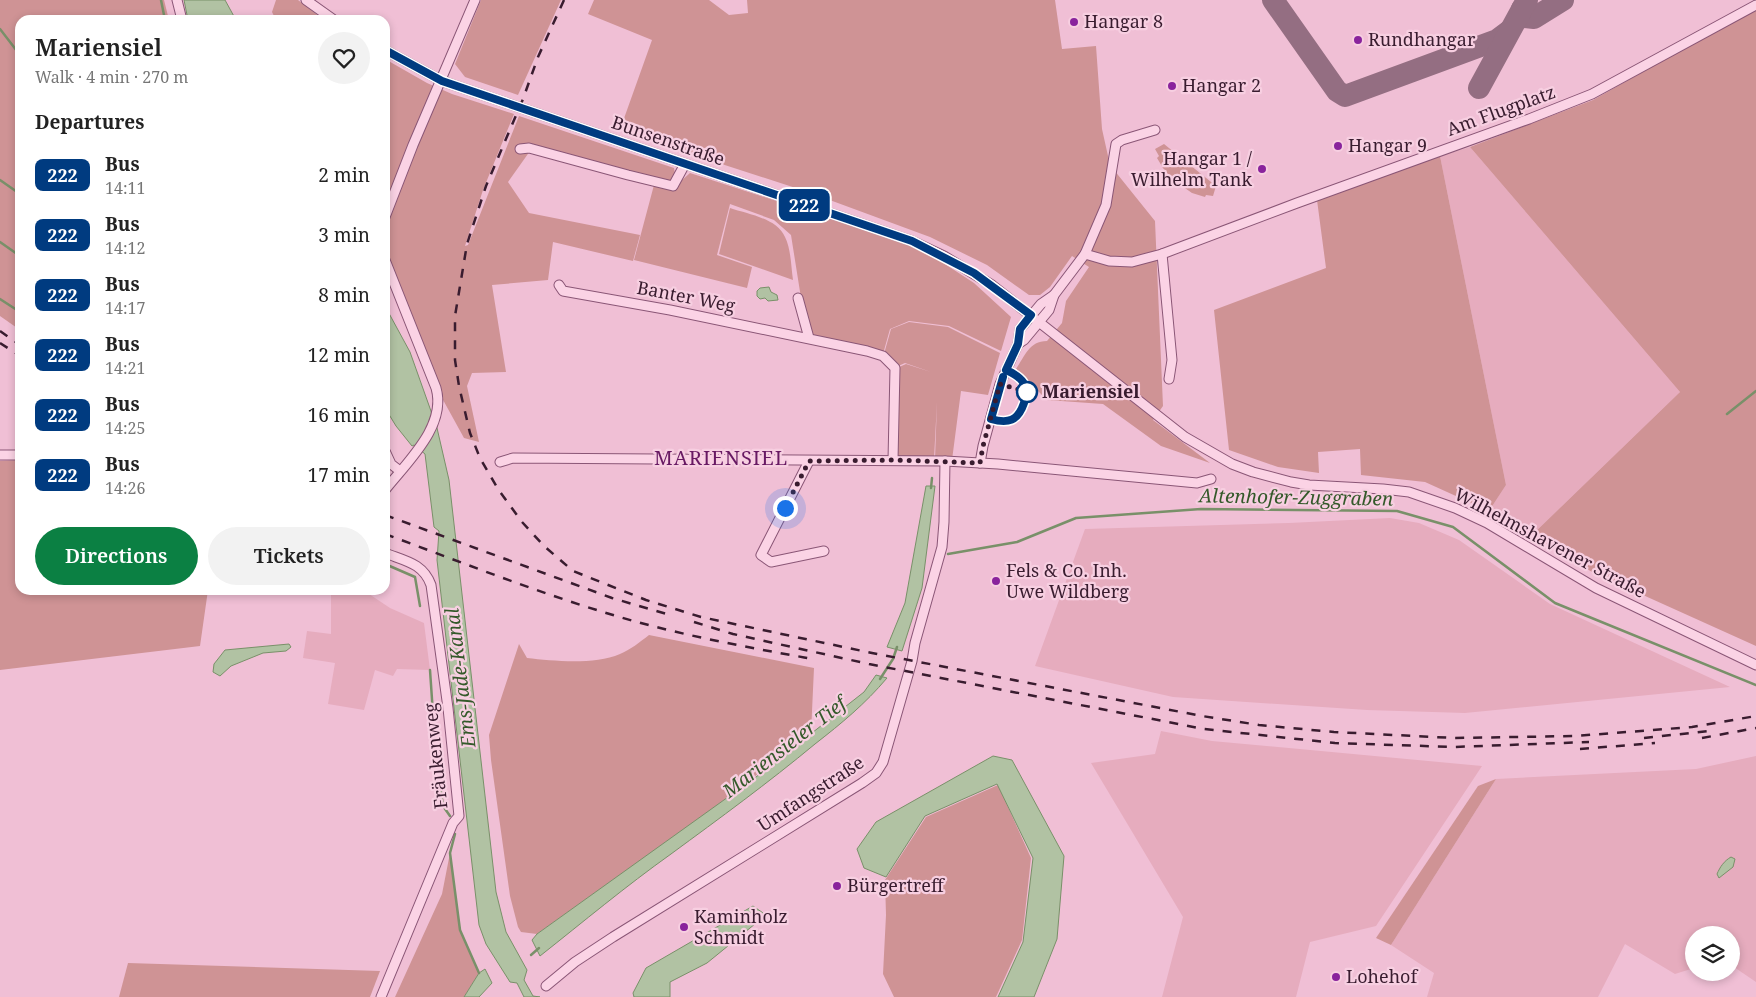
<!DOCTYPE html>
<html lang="en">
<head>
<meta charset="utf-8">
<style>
	:root { --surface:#fff; --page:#f2f2f2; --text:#222; --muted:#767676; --accent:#0b8043 }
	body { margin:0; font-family:"Noto Serif",serif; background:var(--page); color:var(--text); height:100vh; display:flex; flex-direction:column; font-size:19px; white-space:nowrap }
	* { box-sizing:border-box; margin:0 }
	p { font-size:16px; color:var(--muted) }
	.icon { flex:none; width:28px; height:28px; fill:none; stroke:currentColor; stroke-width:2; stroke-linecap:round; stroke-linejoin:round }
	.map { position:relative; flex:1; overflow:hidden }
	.side { position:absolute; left:15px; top:15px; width:375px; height:580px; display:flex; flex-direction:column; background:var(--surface); border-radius:15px; box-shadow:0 2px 8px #0003 }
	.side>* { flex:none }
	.badge { padding:0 10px; border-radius:8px; font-size:18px; line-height:32px }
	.controls { position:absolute; left:1685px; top:926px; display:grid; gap:10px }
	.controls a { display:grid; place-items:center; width:55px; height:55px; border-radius:50%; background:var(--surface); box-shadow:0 2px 8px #0003; font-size:25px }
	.you { position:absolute; width:25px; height:25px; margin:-12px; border:4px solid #fff; border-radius:50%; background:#1a73e8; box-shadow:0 0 0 8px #1a73e833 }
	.map>.badge { position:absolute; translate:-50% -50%; box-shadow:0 0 0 2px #fff }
	h2 { padding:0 20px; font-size:19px; line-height:45px }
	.round { display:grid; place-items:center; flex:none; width:52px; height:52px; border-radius:26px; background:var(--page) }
	.summary { display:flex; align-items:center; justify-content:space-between; height:85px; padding:0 20px }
	h1 { font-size:24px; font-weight:600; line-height:38px }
	.primary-button { display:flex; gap:10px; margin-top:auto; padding:10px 20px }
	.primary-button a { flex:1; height:58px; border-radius:30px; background:var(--accent); color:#fff; font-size:20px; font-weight:600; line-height:58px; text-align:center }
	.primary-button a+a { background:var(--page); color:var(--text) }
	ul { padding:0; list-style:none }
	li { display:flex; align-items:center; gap:15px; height:60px; padding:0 20px }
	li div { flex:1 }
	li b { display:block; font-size:19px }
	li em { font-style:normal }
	li .badge { min-width:55px; font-weight:700; text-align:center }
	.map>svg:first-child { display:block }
	.farmland { fill:#e6acbe }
	.green { fill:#cf9395 }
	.water { fill:#b1c2a3; stroke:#799069 }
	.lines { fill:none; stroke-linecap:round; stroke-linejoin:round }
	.stream { stroke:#799069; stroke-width:2.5 }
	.taxiway { stroke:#946e82; stroke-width:22 }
	.minor-casing { stroke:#8a5676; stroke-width:11 }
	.minor { stroke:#fbd3e5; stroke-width:9 }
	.rail { stroke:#391c2f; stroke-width:2.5; stroke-dasharray:9 9; stroke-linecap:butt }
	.line-casing { stroke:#fff; stroke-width:11 }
	.line { stroke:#003b80; stroke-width:8 }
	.walk { stroke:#391c2f; stroke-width:5; stroke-dasharray:0 9 }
	.poi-dot { fill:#89239c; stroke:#f7cfe1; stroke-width:2 }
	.stop-dot { fill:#fff; stroke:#003b80; stroke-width:2.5 }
	.labels { text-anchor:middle; stroke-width:4.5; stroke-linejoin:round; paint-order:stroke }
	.poi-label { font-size:18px; fill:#391c2f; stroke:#f7cfe1; text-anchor:start }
	.street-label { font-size:18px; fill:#391c2f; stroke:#f7cfe1 }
	.stop-label { font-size:18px; font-weight:bold; fill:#391c2f; stroke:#f7cfe1; text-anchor:start }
	.water-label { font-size:19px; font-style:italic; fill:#34592a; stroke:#f7cfe1 }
	.quarter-label { font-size:20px; letter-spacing:1px; fill:#681963; stroke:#f7cfe1 }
</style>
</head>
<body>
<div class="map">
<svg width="1756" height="997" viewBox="0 0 1756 997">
	<rect width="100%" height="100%" fill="#f0bfd5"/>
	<!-- farmland -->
	<g class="farmland">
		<polygon points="1470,147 1680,392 1532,535 1489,511 1506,485 1440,156"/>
		<polygon points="1390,518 1419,523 1459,540 1550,604 1730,687 1465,713 1367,710 1173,697 1035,666 1085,529 1289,523"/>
		<polygon points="331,590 363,590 390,608 424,623 430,670 397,669 393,676 375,670 364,710 328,704 335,663 303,658 307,631 331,634"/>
		<polygon points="1161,731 1212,741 1482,766 1376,926 1310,942 1296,997 1162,997 1183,917 1091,763 1155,754"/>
		<polygon points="1756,756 1756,982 1731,965 1731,935 1694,935 1694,968 1675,974 1625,944 1598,997 1427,997 1434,973 1391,945 1496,779 1696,769"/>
	</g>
	<!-- green -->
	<g class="green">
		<polygon points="0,0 164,0 169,20 20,20 20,330 0,316"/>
		<polygon points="276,0 298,0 324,20 276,20 272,12"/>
		<polygon points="481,0 561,0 518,95 465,77 455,64"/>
		<path d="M594,0H709L729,15L748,13L747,0H1055L1062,49L1096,46L1102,129L1110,165L1155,221L1163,406L1153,420L1210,463L1161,446L1103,404L1047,400L1016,369C1025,356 1029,341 1047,341L1062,323L1066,301L1089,267L1072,256L1050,287L1040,295H1029L987,265L930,237L808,192L623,132L622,124L652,40L588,14Z"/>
		<polygon points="1756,8 1756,646 1592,572 1532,535 1680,392 1470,147 1593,100"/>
		<polygon points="385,59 427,83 452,94 514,114 483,190 465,246 468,245 519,116 674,168 675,174 671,180 658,184 676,189 681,181 690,173 919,247 974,283 1011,317 1001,351 949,326 909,321 890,329 883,354 810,334 801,298 791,235 774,220 730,204 717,255 752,267 747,288 634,260 654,185 530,151 508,182 529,213 640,235 633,261 553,242 548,280 492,285 506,372 472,373 467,386 479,442 464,438 442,398 385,252"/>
		<polygon points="1164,144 1216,186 1213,196 1206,195 1205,197 1192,193 1182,186 1183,184 1173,176 1171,178 1163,168 1157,158 1159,156 1155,149"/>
		<polygon points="1440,156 1506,485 1489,511 1425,482 1361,475 1360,449 1318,452 1319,473 1278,467 1229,450 1214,310 1326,268 1317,200"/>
		<path d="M730,208C747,214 777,218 785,237C791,249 791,266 793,280L719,254Z"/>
		<polygon points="909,322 948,327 1000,353 988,395 961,391 952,460 935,459 937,402 934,459 895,457 897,368 906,364 931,372 905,363 896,367 884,354 891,329"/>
		<polygon points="20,460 20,590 50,590 104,595 105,590 208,590 200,646 0,670 0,461"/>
		<path d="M649,635L814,668L811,733L707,813L537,934L521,932L518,927L510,896L491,760L489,735L519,644L527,658C554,661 594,665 620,654C630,650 640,642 649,635Z"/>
		<polygon points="1496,779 1391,945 1376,938 1478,786"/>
		<polygon points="998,785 1031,858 1022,940 996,997 894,997 883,974 886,915 885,880 926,817"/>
		<polygon points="450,853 460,930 479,973 464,997 395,997 442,894"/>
		<polygon points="128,963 380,971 370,997 119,997"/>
	</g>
	<!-- water -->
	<g class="water">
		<polygon points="184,0 225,0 236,20 188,20"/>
		<polygon points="769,287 771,292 777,295 778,300 768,301 765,298 760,299 757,296 757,291 760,288"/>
		<polygon points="385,306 410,352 437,428 449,480 496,892 506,932 527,970 524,980 533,996 540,997 524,997 517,983 510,982 486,944 479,925 437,560 439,531 434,527 425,454 414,445 412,446 396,426 385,408"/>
		<polygon points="926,486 935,486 922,588 902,651 887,647 905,603"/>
		<polygon points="289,644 291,647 286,651 263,653 231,666 220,676 213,672 214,664 225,650"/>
		<path d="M876,675L887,678C865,704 842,723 815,744C768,783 720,818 671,854C626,886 583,922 540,956L532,940L537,934L756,777L864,692Z"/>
		<polygon points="993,756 1012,760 1064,856 1057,939 1034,997 998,997 1023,942 1033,858 997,784 925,816 886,877 864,868 857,849 876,822"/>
		<path d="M1731,857L1735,859L1733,867L1719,878L1717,874C1720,867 1724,861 1731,857Z"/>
		<polygon points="753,906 766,915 707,963 670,982 670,997 634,997 633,993 646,968"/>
		<polygon points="485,969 492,983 479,997 464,997 479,973"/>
	</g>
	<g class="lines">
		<!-- stream -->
		<g class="stream">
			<polyline points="161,0 165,20"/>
			<polyline points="0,29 20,55"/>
			<polyline points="0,180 20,194"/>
			<polyline points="0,242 20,256"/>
			<polyline points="0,299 20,312"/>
			<polyline points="1727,414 1756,391"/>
			<polyline points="931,488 932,478"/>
			<polyline points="948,554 1017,542 1076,518 1201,509 1397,511 1453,527 1555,603 1756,685"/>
			<polyline points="385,564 415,577 420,606"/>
			<polyline points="430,670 436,758 443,806 450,816"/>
			<polyline points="880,679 893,659 897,647"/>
			<polyline points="455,834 450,853 460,930 479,973"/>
			<polyline points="531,955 539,948"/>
		</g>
		<!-- taxiway -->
		<g class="taxiway">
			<polyline points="1273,0 1337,91 1345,96 1497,40 1509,31"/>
			<polyline points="1522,9 1524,17 1534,18 1563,0"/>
			<polyline points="1479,88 1527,0"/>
		</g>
		<!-- minor casing -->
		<g class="minor-casing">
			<g id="minor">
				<polyline points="177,0 182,20"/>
				<polyline points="306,0 334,20"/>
				<polyline points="385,50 442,81 912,241 944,256 992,285 1185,437 1232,464 1253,472 1291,482 1309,485 1383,489 1409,492 1455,508 1487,523 1596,588 1756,665"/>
				<polyline points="520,149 529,148 628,175 673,186 685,164"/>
				<polyline points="385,217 413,145 475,0"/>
				<polyline points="1085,254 1109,261 1132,262 1162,254 1297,203 1529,119 1592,94 1756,5"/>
				<polyline points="1162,254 1172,360 1169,379"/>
				<path d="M385,260L436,388C447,426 407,462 385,490"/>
				<polyline points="559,285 563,291 670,310 867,351 883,356 895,368 893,460"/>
				<polyline points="798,298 809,338"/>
				<polyline points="1018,344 1024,340 1049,310 1054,295 1085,254 1106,205 1116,144 1122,140 1155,130"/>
				<polyline points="385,451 391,464 400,471"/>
				<polyline points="0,455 20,455"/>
				<polyline points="809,461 761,555 771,562 824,551"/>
				<polyline points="500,462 513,458 945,461 998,464 1197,483 1211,479"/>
				<polyline points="980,463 983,446 1000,384 1018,344 1020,329 1041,304 1054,295"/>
				<polyline points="546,986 575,962 613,937 862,783 876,773 883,762 912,661 915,643 942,547 944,522 945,461"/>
				<path d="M381,997L453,823L459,816L448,708L431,585C423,563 405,561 385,553"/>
			</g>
		</g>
		<!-- minor -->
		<use href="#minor" class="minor"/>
		<!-- rail -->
		<g class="rail">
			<polyline points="564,0 538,57 523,99 486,186 467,244 455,316 455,360 459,386 470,433 480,458 498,489 522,522 544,546 573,571 646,600 701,617 872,653 1202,716 1259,725 1334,732 1454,738 1575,736 1692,727 1756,716"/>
			<polyline points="0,331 20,345"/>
			<polyline points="0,343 20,356"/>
			<polyline points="385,515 612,598 670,615"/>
			<path d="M385,534C461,562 536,592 613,615C679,635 746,647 813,659"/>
			<polyline points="694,622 733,634 869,664 1204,729 1335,743 1454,747 1589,742"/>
			<polyline points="1644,738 1709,731"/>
			<polyline points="1702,738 1756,728"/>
			<polyline points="1580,749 1655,743"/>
		</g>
	</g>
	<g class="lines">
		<!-- line casing -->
		<g class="line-casing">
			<path id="line" d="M385,50L442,81L912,241L974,273L1031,315L1020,329L1018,344L1006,370C1022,377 1030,385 1024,403C1018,421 1008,424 991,419L1003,377"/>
		</g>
		<!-- line -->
		<use href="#line" class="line"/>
		<!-- walk -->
		<polyline class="walk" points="785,508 809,461 893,460 980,463 983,446 1000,384 1027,392"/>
	</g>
	<!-- markers -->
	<g class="poi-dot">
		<circle cx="1074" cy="22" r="5"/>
		<circle cx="1358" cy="40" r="5"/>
		<circle cx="1172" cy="86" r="5"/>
		<circle cx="1338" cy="146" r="5"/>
		<circle cx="1262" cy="169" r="5"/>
		<circle cx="996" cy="581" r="5"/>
		<circle cx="837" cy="886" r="5"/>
		<circle cx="684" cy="927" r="5"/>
		<circle cx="1336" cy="977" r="5"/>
	</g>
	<circle class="stop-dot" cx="1027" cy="392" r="10"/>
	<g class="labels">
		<!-- poi labels -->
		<g class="poi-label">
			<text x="1084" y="28">Hangar 8</text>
			<text x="1368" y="46">Rundhangar</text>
			<text x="1182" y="92">Hangar 2</text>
			<text x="1348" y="152">Hangar 9</text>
			<text x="1252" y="165" text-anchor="end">Hangar 1 /<tspan x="1252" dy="21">Wilhelm Tank</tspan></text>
			<text x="1006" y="577">Fels &amp; Co. Inh.<tspan x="1006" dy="21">Uwe Wildberg</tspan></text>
			<text x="847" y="892">Bürgertreff</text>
			<text x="694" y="923">Kaminholz<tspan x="694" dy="21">Schmidt</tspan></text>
			<text x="1346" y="983">Lohehof</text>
		</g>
		<!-- street labels -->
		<g class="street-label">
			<text transform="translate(1501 111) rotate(-20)" y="6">Am Flugplatz</text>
			<text transform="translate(668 141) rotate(19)" y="6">Bunsenstraße</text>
			<text transform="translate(686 297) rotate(11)" y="6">Banter Weg</text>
			<text transform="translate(1550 543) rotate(28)" y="6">Wilhelmshavener Straße</text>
			<text transform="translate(436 756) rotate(-96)" y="6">Fräukenweg</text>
			<text transform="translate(811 794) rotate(-33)" y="6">Umfangstraße</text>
		</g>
		<!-- stop labels -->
		<g class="stop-label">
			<text x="1042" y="398">Mariensiel</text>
		</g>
		<!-- water labels -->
		<g class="water-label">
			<text transform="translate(1296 497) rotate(1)" y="7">Altenhofer-Zuggraben</text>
			<text transform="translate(460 678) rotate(-97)" y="7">Ems-Jade-Kanal</text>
			<text transform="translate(784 747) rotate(-38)" y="7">Mariensieler Tief</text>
		</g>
		<!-- quarter labels -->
		<g class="quarter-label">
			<text x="721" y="465">MARIENSIEL</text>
		</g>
	</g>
</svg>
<div class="controls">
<a><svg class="icon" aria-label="layers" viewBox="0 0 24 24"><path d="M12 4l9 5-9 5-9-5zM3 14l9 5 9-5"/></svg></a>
</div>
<div class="you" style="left:785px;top:508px"></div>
<b class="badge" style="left:804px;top:205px;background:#003b80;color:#fff">222</b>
<section class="side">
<div class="summary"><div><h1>Mariensiel</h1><p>Walk · 4 min · 270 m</p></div><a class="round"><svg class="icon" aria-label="heart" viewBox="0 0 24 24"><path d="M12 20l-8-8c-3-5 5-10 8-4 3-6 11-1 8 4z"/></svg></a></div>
<h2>Departures</h2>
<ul>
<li><span class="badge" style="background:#003b80;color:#fff">222</span><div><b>Bus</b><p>14:11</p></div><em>2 min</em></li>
<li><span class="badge" style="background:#003b80;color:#fff">222</span><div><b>Bus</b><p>14:12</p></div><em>3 min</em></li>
<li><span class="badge" style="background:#003b80;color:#fff">222</span><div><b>Bus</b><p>14:17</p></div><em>8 min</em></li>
<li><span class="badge" style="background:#003b80;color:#fff">222</span><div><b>Bus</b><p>14:21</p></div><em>12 min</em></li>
<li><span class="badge" style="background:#003b80;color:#fff">222</span><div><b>Bus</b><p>14:25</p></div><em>16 min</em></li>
<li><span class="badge" style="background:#003b80;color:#fff">222</span><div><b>Bus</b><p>14:26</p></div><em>17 min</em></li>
</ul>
<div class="primary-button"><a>Directions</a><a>Tickets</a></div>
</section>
</div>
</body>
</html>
